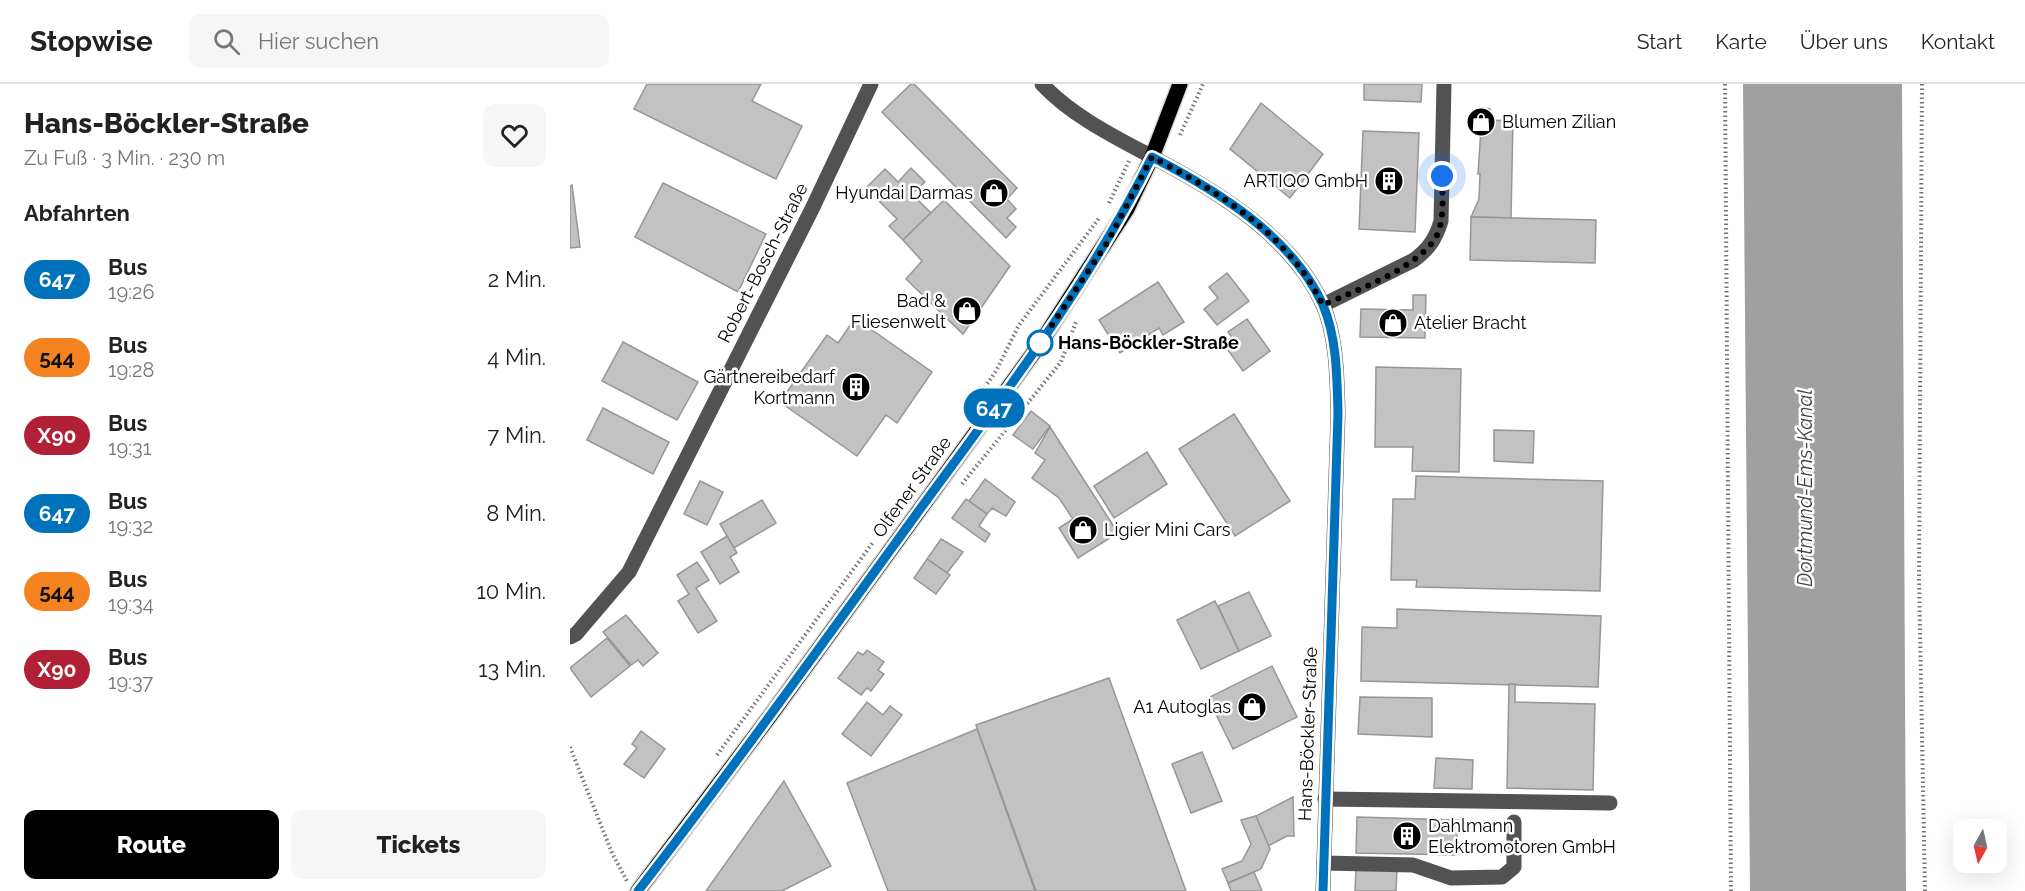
<!DOCTYPE html>
<html lang="de">
<head>
<meta charset="utf-8">
<style>
	:root { --surface:#fff; --page:#f6f6f6; --text:#222; --muted:#767676; --line:#e0e0e0; --accent:#000 }
	body { margin:0; font-family:Raleway,sans-serif; background:var(--page); color:var(--text); height:100vh; display:flex; flex-direction:column; font-size:22px; white-space:nowrap }
	* { box-sizing:border-box; margin:0 }
	p { font-size:20px; color:var(--muted) }
	.icon { flex:none; width:33px; height:33px; fill:none; stroke:currentColor; stroke-width:2; stroke-linecap:round; stroke-linejoin:round }
	.map { position:relative; flex:1; overflow:hidden }
	.side { display:flex; flex-direction:column; background:var(--surface); width:570px }
	.side>* { flex:none }
	.badge { padding:0 12px; border-radius:20px; font-size:21px; line-height:39px }
	.needle { width:39px; rotate:188deg }
	.tools { position:absolute; left:1383px; top:735px; display:grid; gap:12px }
	.tools a { display:grid; place-items:center; width:54px; height:54px; border-radius:12px; background:var(--surface); box-shadow:0 6px 24px #0002; font-size:30px }
	.you { position:absolute; width:30px; height:30px; margin:-15px; border:4px solid #fff; border-radius:50%; background:#1a73e8; box-shadow:0 0 0 9px #1a73e833 }
	.map>.badge { position:absolute; translate:-50% -50%; box-shadow:0 0 0 3px #fff }
	h2 { padding:0 24px; font-size:22px; line-height:54px }
	.round { display:grid; place-items:center; flex:none; width:63px; height:63px; border-radius:12px; background:var(--page) }
	.overview { display:flex; align-items:center; justify-content:space-between; height:102px; padding:0 24px }
	h1 { font-size:28px; font-weight:800; line-height:45px }
	.button { display:flex; gap:12px; margin-top:auto; padding:12px 24px }
	.button a { flex:1; height:69px; border-radius:12px; background:var(--accent); color:#fff; font-size:24px; font-weight:800; line-height:69px; text-align:center }
	.button a+a { background:var(--page); color:var(--text) }
	ul { padding:0; list-style:none }
	li { display:flex; align-items:center; gap:18px; height:78px; padding:0 24px }
	li div { flex:1 }
	li b { display:block; font-size:22px }
	li em { font-style:normal }
	li .badge { min-width:66px; font-weight:700; text-align:center }
	header { display:flex; align-items:center; gap:36px; box-sizing:border-box; height:84px; padding:0 30px; background:var(--surface); border-bottom:2px solid var(--line) }
	header strong { font-size:28px }
	nav { display:flex; gap:33px; margin-inline-start:auto; font-size:21px }
	.search { width:420px; height:54px; background:var(--page); display:flex; align-items:center; gap:15px; box-sizing:border-box; padding:0 21px; border-radius:12px; color:var(--muted); font-size:22px }
	main { display:flex; flex:1; min-height:0 }
	.map>svg:first-child { display:block }
	.water { fill:#a0a0a0 }
	.building { fill:#c2c2c2; stroke:#969696; stroke-width:1.5 }
	.lines { fill:none; stroke-linecap:round; stroke-linejoin:round }
	.major-casing { stroke:#dbdbdb; stroke-width:18 }
	.path { stroke:#747474; stroke-width:4; stroke-dasharray:1.5 3; stroke-linecap:butt }
	.minor { stroke:#525252; stroke-width:15 }
	.major { stroke:#000; stroke-width:15 }
	.line-casing { stroke:#fff; stroke-width:14 }
	.line { stroke:#0072bc; stroke-width:9 }
	.walk { stroke:#000; stroke-width:6; stroke-dasharray:0 10.8 }
	.stop-dot { fill:#fff; stroke:#0072bc; stroke-width:3 }
	.labels { text-anchor:middle; stroke-width:5; stroke-linejoin:round; paint-order:stroke }
	.poi-label { font-size:18px; fill:#000; stroke:#fff; text-anchor:end }
	.street-label { font-size:18px; fill:#000; stroke:#fff }
	.stop-label { font-size:18px; font-weight:bold; fill:#000; stroke:#fff; text-anchor:start }
	.water-label { font-size:20px; font-style:italic; fill:#414141; stroke:#fff }
</style>
</head>
<body>
<header>
<strong>Stopwise</strong>
<div class="search"><svg class="icon" aria-label="search" viewBox="0 0 24 24"><circle cx="10" cy="10" r="6"/><path d="M15 15l6 6"/></svg>Hier suchen</div>
<nav><a>Start</a><a>Karte</a><a>Über uns</a><a>Kontakt</a></nav>
</header>
<main>
<section class="side">
<div class="overview"><div><h1>Hans-Böckler-Straße</h1><p>Zu Fuß · 3 Min. · 230 m</p></div><a class="round"><svg class="icon" aria-label="heart" viewBox="0 0 24 24"><path d="M12 20l-8-8c-3-5 5-10 8-4 3-6 11-1 8 4z"/></svg></a></div>
<h2>Abfahrten</h2>
<ul>
<li><span class="badge" style="background:#0072bc;color:#fff">647</span><div><b>Bus</b><p>19:26</p></div><em>2 Min.</em></li>
<li><span class="badge" style="background:#f58220;color:#111">544</span><div><b>Bus</b><p>19:28</p></div><em>4 Min.</em></li>
<li><span class="badge" style="background:#b22037;color:#fff">X90</span><div><b>Bus</b><p>19:31</p></div><em>7 Min.</em></li>
<li><span class="badge" style="background:#0072bc;color:#fff">647</span><div><b>Bus</b><p>19:32</p></div><em>8 Min.</em></li>
<li><span class="badge" style="background:#f58220;color:#111">544</span><div><b>Bus</b><p>19:34</p></div><em>10 Min.</em></li>
<li><span class="badge" style="background:#b22037;color:#fff">X90</span><div><b>Bus</b><p>19:37</p></div><em>13 Min.</em></li>
</ul>
<div class="button"><a>Route</a><a>Tickets</a></div>
</section>
<div class="map">
<svg width="1455" height="807" viewBox="0 0 1455 807">
	<rect width="100%" height="100%" fill="#fff"/>
	<!-- water -->
	<polygon class="water" points="1173,0 1332,0 1336,807 1180,807"/>
	<!-- building -->
	<g class="building">
		<polygon points="77,0 191,0 182,17 232,42 206,95 64,25"/>
		<polygon points="341,0 344,0 447,104 437,115 446,125 437,134 446,143 436,154 312,28"/>
		<polygon points="794,0 852,0 851,18 794,16"/>
		<polygon points="691,19 753,70 720,114 660,65"/>
		<polygon points="911,24 920,25 920,36 943,37 941,134 901,133 909,115 910,90 908,90 911,44 900,44 900,34 910,28"/>
		<polygon points="793,47 849,49 845,148 789,145"/>
		<polygon points="341,84 355,98 342,110 361,129 333,156 319,142 327,135 296,104 315,85 328,98"/>
		<polygon points="93,99 196,150 168,208 65,153"/>
		<polygon points="2,101 10,163 0,164 0,102"/>
		<polygon points="374,116 440,182 393,250 336,195 352,177 333,156"/>
		<polygon points="901,133 1026,136 1025,179 900,176"/>
		<polygon points="657,189 679,217 647,241 634,225 648,214 639,203"/>
		<polygon points="588,198 614,238 593,251 589,244 550,269 529,236"/>
		<polygon points="843,211 856,211 855,254 790,253 791,225 843,226"/>
		<polygon points="285,234 362,288 327,339 316,331 287,372 210,318 257,251 268,259"/>
		<polygon points="677,235 700,267 673,287 658,266 667,260 658,248"/>
		<polygon points="53,258 128,298 107,336 32,297"/>
		<polygon points="806,283 891,285 889,388 842,387 843,363 805,363"/>
		<polygon points="33,324 99,358 83,390 17,356"/>
		<polygon points="461,327 480,342 463,365 443,351"/>
		<polygon points="664,330 720,417 665,452 609,365"/>
		<polygon points="480,343 548,449 508,474 489,444 503,435 489,414 462,394 475,376 465,369"/>
		<polygon points="924,346 964,347 963,379 924,377"/>
		<polygon points="577,368 597,400 544,434 524,402"/>
		<polygon points="846,392 1033,397 1030,507 846,503 847,496 821,496 823,415 845,415"/>
		<polygon points="415,395 445,418 436,432 422,424 417,430 399,417"/>
		<polygon points="130,397 153,408 137,441 114,430"/>
		<polygon points="396,415 417,430 409,442 420,450 415,458 382,434"/>
		<polygon points="192,416 206,439 164,464 150,440"/>
		<polygon points="157,452 167,469 160,473 169,488 150,500 131,468"/>
		<polygon points="371,455 393,468 377,489 357,475"/>
		<polygon points="357,475 380,491 366,510 344,494"/>
		<polygon points="127,478 139,496 126,504 147,537 128,549 108,517 119,510 107,491"/>
		<polygon points="679,508 701,552 669,567 648,522"/>
		<polygon points="645,517 669,567 631,585 607,536"/>
		<polygon points="827,525 1031,532 1028,603 791,597 792,543 827,544"/>
		<polygon points="56,531 88,569 73,582 68,576 61,581 33,548"/>
		<polygon points="37,554 60,582 21,613 0,584"/>
		<polygon points="297,566 314,578 308,586 314,590 301,607 297,604 291,611 268,594 288,568 293,571"/>
		<polygon points="702,582 727,633 663,665 638,614"/>
		<polygon points="539,594 616,807 466,807 406,641"/>
		<polygon points="939,600 945,600 945,618 1025,620 1023,706 937,704"/>
		<polygon points="790,613 862,614 862,653 788,650"/>
		<polygon points="297,618 313,631 320,622 332,631 301,672 272,650"/>
		<polygon points="407,645 465,807 318,807 277,699"/>
		<polygon points="71,647 95,665 74,694 54,680 67,664 62,660"/>
		<polygon points="632,668 652,717 621,729 602,680"/>
		<polygon points="866,674 903,676 902,705 864,704"/>
		<polygon points="214,697 261,782 212,807 136,807"/>
		<polygon points="723,713 724,752 717,752 698,762 686,732"/>
		<polygon points="686,732 700,765 691,785 658,799 652,785 672,777 681,760 671,736"/>
		<polygon points="787,733 888,736 886,771 786,769"/>
		<polygon points="786,785 827,786 826,807 785,807"/>
		<polygon points="684,788 692,807 661,807 658,799"/>
	</g>
	<g class="lines">
		<!-- major casing -->
		<g class="major-casing">
			<polyline id="major" points="68,807 200,632 470,260 557,125 582,73 610,0"/>
		</g>
		<!-- path -->
		<g class="path">
			<polyline points="1155,0 1161,807"/>
			<polyline points="1352,0 1349,494 1355,807"/>
			<polyline points="610,51 633,0"/>
			<polyline points="539,119 559,77"/>
			<polyline points="402,322 426,287 449,241 530,133"/>
			<polyline points="392,400 491,278 506,238"/>
			<polyline points="0,663 42,769 57,797"/>
			<polyline points="147,671 304,457"/>
		</g>
		<!-- minor -->
		<g class="minor">
			<path d="M472,0C503,33 547,54 586,75C649,108 723,154 753,221C767,254 767,294 768,329L753,807"/>
			<path d="M753,221L844,176C859,165 866,154 871,137L874,0"/>
			<polyline points="0,553 6,550 59,488 242,125 301,0"/>
			<polyline points="755,715 1040,719"/>
			<polyline points="754,779 843,781 881,794 932,793 944,783 944,738"/>
		</g>
		<!-- major -->
		<use href="#major" class="major"/>
	</g>
	<g class="lines">
		<!-- line casing -->
		<g class="line-casing">
			<path id="line" d="M68,807C164,683 256,555 348,428C432,313 519,201 582,73C646,106 722,152 753,221C767,254 767,294 768,329L753,807"/>
		</g>
		<!-- line -->
		<use href="#line" class="line"/>
		<!-- walk -->
		<path class="walk" d="M470,259L537,159L582,73C636,101 694,136 731,185C740,196 746,209 753,221C785,207 851,183 867,151C875,134 872,110 872,92"/>
	</g>
	<!-- icons -->
	<defs>
		<g id="shop-disc" transform="scale(1.5)"><circle r="9.5" fill="#000" stroke="#fff"/><path d="M-5-2.5h2.3a2.7 3.5 0 0 1 5.4 0H5L5.5 6h-11ZM-1.5-2.5h3a1.5 2.3 0 0 0-3 0Z" fill="#fff"/></g>
		<g id="building-disc" transform="scale(1.5)"><circle r="9.5" fill="#000" stroke="#fff"/><path d="M-4-6H4V6H1V3H-1V6H-4ZM-2.5-4.3h1.7v1.8h-1.7ZM.8-4.3h1.7v1.8H.8ZM-2.5-1h1.7V.8h-1.7ZM.8-1h1.7V.8H.8Z" fill="#fff"/></g>
	</defs>
	<g fill-rule="evenodd">
		<use href="#shop-disc" x="911" y="38"/>
		<use href="#building-disc" x="819" y="97"/>
		<use href="#shop-disc" x="424" y="109"/>
		<use href="#shop-disc" x="397" y="227"/>
		<use href="#shop-disc" x="823" y="239"/>
		<use href="#building-disc" x="286" y="303"/>
		<use href="#shop-disc" x="513" y="446"/>
		<use href="#shop-disc" x="682" y="623"/>
		<use href="#building-disc" x="837" y="752"/>
	</g>
	<!-- markers -->
	<circle class="stop-dot" cx="470" cy="259" r="12"/>
	<g class="labels">
		<!-- poi labels -->
		<g class="poi-label">
			<text x="932" y="44" text-anchor="start">Blumen Zilian</text>
			<text x="798" y="103">ARTIQO GmbH</text>
			<text x="403" y="115">Hyundai Darmas</text>
			<text x="376" y="223">Bad &amp;<tspan x="376" dy="21">Fliesenwelt</tspan></text>
			<text x="844" y="245" text-anchor="start">Atelier Bracht</text>
			<text x="265" y="299">Gärtnereibedarf<tspan x="265" dy="21">Kortmann</tspan></text>
			<text x="534" y="452" text-anchor="start">Ligier Mini Cars</text>
			<text x="661" y="629">A1 Autoglas</text>
			<text x="858" y="748" text-anchor="start">Dahlmann<tspan x="858" dy="21">Elektromotoren GmbH</tspan></text>
		</g>
		<!-- street labels -->
		<g class="street-label">
			<text transform="translate(193 179) rotate(-63)" y="6">Robert-Bosch-Straße</text>
			<text transform="translate(342 403) rotate(-54)" y="6">Olfener Straße</text>
			<text transform="translate(738 650) rotate(-88)" y="6">Hans-Böckler-Straße</text>
		</g>
		<!-- stop labels -->
		<g class="stop-label">
			<text x="488" y="265">Hans-Böckler-Straße</text>
		</g>
		<!-- water labels -->
		<g class="water-label">
			<text transform="translate(1235 404) rotate(-90)" y="7">Dortmund-Ems-Kanal</text>
		</g>
	</g>
</svg>
<div class="tools">
<a><svg class="needle" viewBox="-14 -14 28 28"><path d="M0-13l5 13h-10z" fill="#e53935"/><path d="M0 13l5-13h-10z" fill="#767676"/></svg></a>
</div>
<div class="you" style="left:872px;top:92px"></div>
<b class="badge" style="left:424px;top:324px;background:#0072bc;color:#fff">647</b>
</div>
</main>
</body>
</html>
